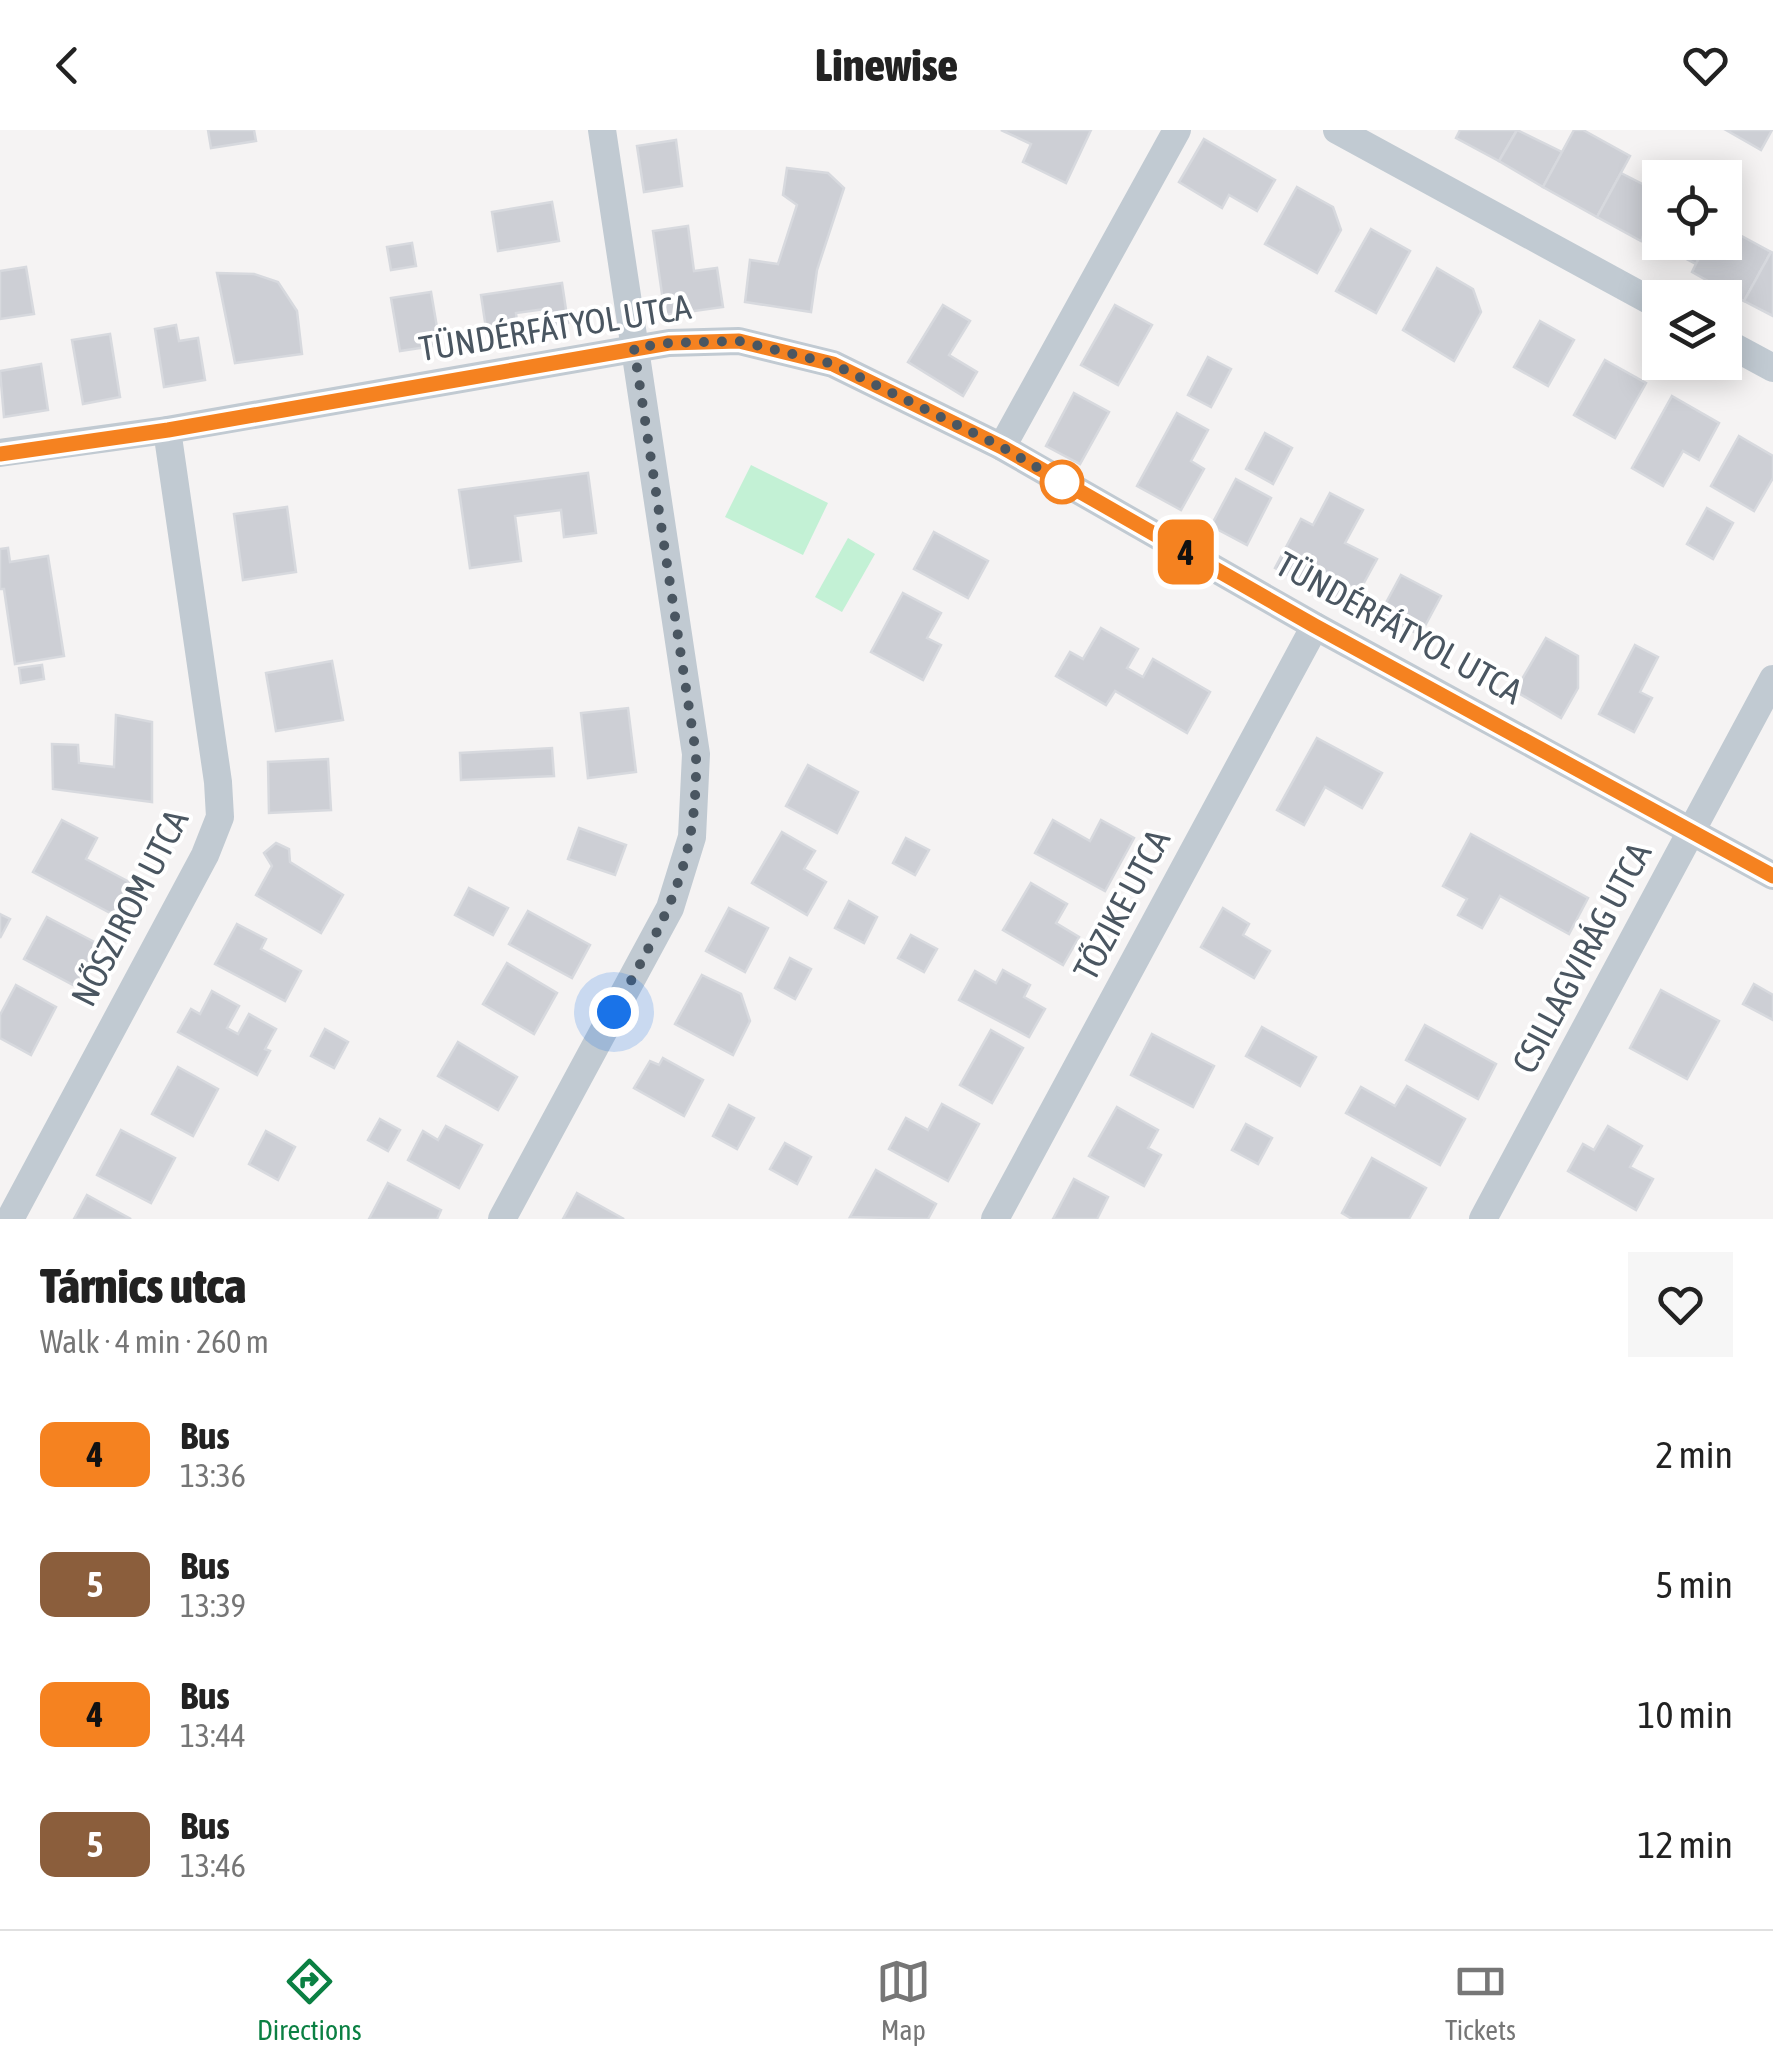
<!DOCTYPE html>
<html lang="en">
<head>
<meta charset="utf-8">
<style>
	:root { --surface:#fff; --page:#f6f6f6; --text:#222; --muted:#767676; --line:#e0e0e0; --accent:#0b8043 }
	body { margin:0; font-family:"Asap Condensed",sans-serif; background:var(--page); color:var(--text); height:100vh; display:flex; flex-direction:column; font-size:38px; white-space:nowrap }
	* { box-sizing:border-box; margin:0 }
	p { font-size:32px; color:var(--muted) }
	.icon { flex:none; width:55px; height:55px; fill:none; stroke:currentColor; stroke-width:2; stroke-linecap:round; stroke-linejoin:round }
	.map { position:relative; height:1089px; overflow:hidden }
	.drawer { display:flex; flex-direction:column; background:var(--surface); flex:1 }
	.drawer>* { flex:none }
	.badge { padding:0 20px; border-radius:15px; font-size:35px; line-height:65px }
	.tools { position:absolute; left:1642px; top:30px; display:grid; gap:20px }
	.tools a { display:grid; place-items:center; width:100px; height:100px; border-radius:0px; background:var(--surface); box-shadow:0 5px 25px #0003; font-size:50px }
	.you { position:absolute; width:50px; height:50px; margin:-25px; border:8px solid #fff; border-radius:50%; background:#1a73e8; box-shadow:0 0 0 15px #1a73e833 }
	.map>.badge { position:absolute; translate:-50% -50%; box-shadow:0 0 0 5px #fff }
	.round { display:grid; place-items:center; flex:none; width:105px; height:105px; border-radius:0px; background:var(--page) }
	.overview { display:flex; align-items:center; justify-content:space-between; height:170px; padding:0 40px }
	h1 { font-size:48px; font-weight:800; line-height:75px }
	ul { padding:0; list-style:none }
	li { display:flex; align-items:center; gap:30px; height:130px; padding:0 40px }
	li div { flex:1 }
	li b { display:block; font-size:38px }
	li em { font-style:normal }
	li .badge { min-width:110px; font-weight:700; text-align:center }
	header { display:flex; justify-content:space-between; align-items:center; height:130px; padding:0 40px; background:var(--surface); font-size:45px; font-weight:800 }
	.dock { display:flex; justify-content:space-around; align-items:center; height:140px; border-top:2px solid var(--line); background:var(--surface); font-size:28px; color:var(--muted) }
	.dock a { display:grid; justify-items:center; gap:5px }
	.dock .on { color:var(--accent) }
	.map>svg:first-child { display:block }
	.green { fill:#c3f1d5 }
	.building { fill:#cdcfd5; stroke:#d7d9de; stroke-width:2.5 }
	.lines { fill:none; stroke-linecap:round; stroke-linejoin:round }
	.minor { stroke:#c1cad2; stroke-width:28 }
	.line-casing { stroke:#fff; stroke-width:22 }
	.line { stroke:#f58220; stroke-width:15 }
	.walk { stroke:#4a5661; stroke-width:10; stroke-dasharray:0 18 }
	.stop-dot { fill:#fff; stroke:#f58220; stroke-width:5 }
	.labels { text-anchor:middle; stroke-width:8; stroke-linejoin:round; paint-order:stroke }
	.street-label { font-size:35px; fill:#4a5661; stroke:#fff }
</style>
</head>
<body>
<header><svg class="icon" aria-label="back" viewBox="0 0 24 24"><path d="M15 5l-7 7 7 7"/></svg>Linewise<svg class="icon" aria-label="heart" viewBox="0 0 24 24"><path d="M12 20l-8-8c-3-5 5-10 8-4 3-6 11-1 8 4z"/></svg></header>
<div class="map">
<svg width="1773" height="1089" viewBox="0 0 1773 1089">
	<rect width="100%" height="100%" fill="#f5f3f3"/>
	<!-- green -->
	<g class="green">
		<polygon points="751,335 828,373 803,425 725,387"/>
		<polygon points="848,408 875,424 842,482 815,467"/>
	</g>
	<!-- building -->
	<g class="building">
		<polygon points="208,0 254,0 256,11 211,18"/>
		<polygon points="1001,0 1091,0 1066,53 1023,32 1031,14"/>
		<polygon points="1460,0 1517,0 1499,31 1456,8"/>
		<polygon points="1517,0 1562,22 1543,57 1499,31"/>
		<polygon points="1574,0 1583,0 1630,26 1597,87 1543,57"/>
		<polygon points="1726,0 1772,0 1761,20"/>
		<polygon points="1204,9 1275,50 1257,81 1229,65 1222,78 1179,52"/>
		<polygon points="676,10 682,56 644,62 637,16"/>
		<polygon points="787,38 828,43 844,58 817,140 811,182 745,172 750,130 778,134 797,75 783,65"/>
		<polygon points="1621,43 1660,63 1660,73 1641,111 1597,87"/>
		<polygon points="1297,57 1333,77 1341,100 1317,143 1265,114"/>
		<polygon points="552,72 559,111 498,121 492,82"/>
		<polygon points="1660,73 1660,112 1707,112 1696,134 1643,106"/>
		<polygon points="688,96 694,141 717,138 723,177 665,185 653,101"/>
		<polygon points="1725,97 1771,122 1744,171 1692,142 1707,112 1725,112"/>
		<polygon points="1371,99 1410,121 1376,183 1336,161"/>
		<polygon points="412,113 416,136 391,140 387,117"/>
		<polygon points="1771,122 1773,123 1773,186 1744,171"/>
		<polygon points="26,137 34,184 0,189 0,141"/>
		<polygon points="1437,138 1473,159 1481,182 1454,231 1403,200"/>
		<polygon points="217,143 254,144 278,152 297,181 302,224 235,233"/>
		<polygon points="562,153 568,193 548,196 545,179 516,183 518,201 487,205 481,165"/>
		<polygon points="431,162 440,215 400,221 391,168"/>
		<polygon points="943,175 970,191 949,225 977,242 963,266 908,232"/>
		<polygon points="1115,175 1152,195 1118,255 1081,235"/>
		<polygon points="1540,191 1574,210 1548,256 1514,237"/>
		<polygon points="176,195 179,211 198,208 205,250 164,257 155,199"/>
		<polygon points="110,204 120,267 83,274 72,210"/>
		<polygon points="1208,227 1231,239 1211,277 1188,265"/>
		<polygon points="1605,230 1646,253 1615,308 1574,285"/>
		<polygon points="41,234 48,280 4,287 0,241"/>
		<polygon points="1074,263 1109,282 1080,334 1046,316"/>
		<polygon points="1672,266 1719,293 1699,330 1683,321 1663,356 1632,338"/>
		<polygon points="1177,283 1208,300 1191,331 1204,339 1181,380 1137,356"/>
		<polygon points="1265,303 1292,318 1273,354 1246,339"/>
		<polygon points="1739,306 1773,326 1773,348 1754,381 1711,356"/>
		<polygon points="588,343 596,403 564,407 561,380 515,386 521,431 470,438 459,360"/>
		<polygon points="1236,349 1271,368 1247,415 1211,396"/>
		<polygon points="1330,363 1363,380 1345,413 1377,429 1350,478 1275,438 1301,389 1313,395"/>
		<polygon points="287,377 296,442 243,450 234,384"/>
		<polygon points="1707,378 1733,393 1713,429 1687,414"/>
		<polygon points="934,402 988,431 968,468 914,439"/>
		<polygon points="8,418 10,432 48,426 64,526 15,534 4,459 0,459 0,419"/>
		<polygon points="1401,445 1441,466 1420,505 1380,484"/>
		<polygon points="903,463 941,483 927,508 941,515 923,550 871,522"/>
		<polygon points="1101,498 1138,519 1127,538 1143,547 1153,529 1210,562 1187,603 1115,561 1106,575 1056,546 1070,522 1083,529"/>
		<polygon points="1546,508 1578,526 1578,558 1561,588 1515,561"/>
		<polygon points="1635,515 1658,527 1640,562 1652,568 1634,602 1599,584"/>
		<polygon points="332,531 343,590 276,601 266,543"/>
		<polygon points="42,535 44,549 21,553 19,538"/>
		<polygon points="628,578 636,642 588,648 581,583"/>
		<polygon points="116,585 152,592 152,672 53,659 52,614 78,615 79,633 114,637"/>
		<polygon points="1317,608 1382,643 1362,678 1325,657 1304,695 1277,680"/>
		<polygon points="552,618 554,646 461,650 460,623"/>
		<polygon points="328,629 331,680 269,683 268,632"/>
		<polygon points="808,635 858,662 837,703 786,676"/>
		<polygon points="62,690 97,708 86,729 133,754 116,786 33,742"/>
		<polygon points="1053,690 1090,711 1101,690 1134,708 1105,761 1035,723"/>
		<polygon points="579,698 626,715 615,745 568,729"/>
		<polygon points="782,702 815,721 804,739 826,752 807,785 752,753"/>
		<polygon points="1471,704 1588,768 1569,804 1500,766 1482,798 1458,785 1467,769 1443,756"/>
		<polygon points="906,708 929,720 915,745 893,733"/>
		<polygon points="276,713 289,719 290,732 343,765 321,803 256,765 272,736 264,723"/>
		<polygon points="1031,753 1067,774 1056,793 1079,807 1063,835 1003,800"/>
		<polygon points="469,758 508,778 493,805 455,785"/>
		<polygon points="849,771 877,787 864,813 835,798"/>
		<polygon points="729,778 768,798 745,842 706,821"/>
		<polygon points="1223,778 1249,794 1243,805 1270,821 1254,848 1201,817"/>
		<polygon points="528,781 590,815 572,848 509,814"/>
		<polygon points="0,784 10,789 0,808"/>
		<polygon points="47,787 100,815 77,857 24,829"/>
		<polygon points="237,794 266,809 261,819 301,841 285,871 215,834"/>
		<polygon points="911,805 937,819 924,842 898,828"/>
		<polygon points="790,828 811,839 795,869 775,858"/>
		<polygon points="507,833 557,863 534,904 483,874"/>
		<polygon points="1003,840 1030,855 1024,867 1045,879 1029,907 959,870 975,841 996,853"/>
		<polygon points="702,845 741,864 750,891 733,925 675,894"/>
		<polygon points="1754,854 1773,865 1773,890 1743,874"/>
		<polygon points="16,855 56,877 31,925 0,908 0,885"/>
		<polygon points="1661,860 1719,891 1687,949 1630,918"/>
		<polygon points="212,861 239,876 227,898 238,904 249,884 276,899 265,919 270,921 257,945 178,902 191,879 200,884"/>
		<polygon points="1425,895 1496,934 1478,969 1406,930"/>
		<polygon points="1262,897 1316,927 1300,956 1246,926"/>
		<polygon points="325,899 348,912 334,938 311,926"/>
		<polygon points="991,900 1023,918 992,973 960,955"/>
		<polygon points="1152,904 1214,936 1193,977 1131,945"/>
		<polygon points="458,912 517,947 498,980 438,946"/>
		<polygon points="663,928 703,950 684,986 634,958 650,931 659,935"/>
		<polygon points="178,937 218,959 193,1006 152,984"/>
		<polygon points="1407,956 1465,989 1440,1035 1346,983 1361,957 1395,976"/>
		<polygon points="942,974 979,994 948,1051 889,1019 906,988 928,1000"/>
		<polygon points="729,975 754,988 737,1019 713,1006"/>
		<polygon points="1117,977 1158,1000 1148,1018 1161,1025 1144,1056 1089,1026"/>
		<polygon points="380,989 400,1000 388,1021 368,1010"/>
		<polygon points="1246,994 1272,1008 1258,1034 1232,1020"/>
		<polygon points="446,996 482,1015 459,1058 408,1030 423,1001 438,1010"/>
		<polygon points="1608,996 1642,1016 1630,1037 1653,1049 1636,1080 1568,1041 1583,1014 1594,1020"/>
		<polygon points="121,1000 175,1028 151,1073 97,1045"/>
		<polygon points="266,1001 295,1017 278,1050 249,1034"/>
		<polygon points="785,1013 811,1027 797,1054 770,1039"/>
		<polygon points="1372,1028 1426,1058 1409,1089 1352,1089 1342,1083"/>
		<polygon points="876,1040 936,1074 928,1089 850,1087"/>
		<polygon points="1074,1049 1108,1067 1097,1089 1053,1089"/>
		<polygon points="388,1053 441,1080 437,1089 369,1089"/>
		<polygon points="577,1063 624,1089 563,1089"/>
		<polygon points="87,1065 131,1089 74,1089"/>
	</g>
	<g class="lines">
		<!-- minor -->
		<g class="minor">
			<polyline points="1337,0 1660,176"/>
			<polyline points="1725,212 1773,238"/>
			<polyline points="1002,317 1177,0"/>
			<polyline points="0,323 167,300 669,213 739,211 833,234 1002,317 1315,496 1773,746"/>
			<polyline points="10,1089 205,725 220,687 218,652 167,300"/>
			<polyline points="502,1089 670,778 692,707 696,624 602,0"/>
			<polyline points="995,1089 1315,496"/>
			<polyline points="1483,1089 1773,549"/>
		</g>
	</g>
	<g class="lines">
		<!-- line casing -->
		<g class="line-casing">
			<polyline id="line" points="0,324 168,300 669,213 739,211 833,234 1002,317 1315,496 1773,746"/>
		</g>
		<!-- line -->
		<use href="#line" class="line"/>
		<!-- walk -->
		<path class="walk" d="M614,882C666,786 698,738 696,624L634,218L669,213L739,211L833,234L1002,317L1062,352"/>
	</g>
	<!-- markers -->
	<circle class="stop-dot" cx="1062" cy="352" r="20"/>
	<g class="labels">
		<!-- street labels -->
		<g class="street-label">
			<text transform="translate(555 198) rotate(-9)" y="12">TÜNDÉRFÁTYOL UTCA</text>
			<text transform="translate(1399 498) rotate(29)" y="12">TÜNDÉRFÁTYOL UTCA</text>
			<text transform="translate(1122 775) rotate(-62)" y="12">TŐZIKE UTCA</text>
			<text transform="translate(130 778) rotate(-63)" y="12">NŐSZIROM UTCA</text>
			<text transform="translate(1582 828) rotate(-62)" y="12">CSILLAGVIRÁG UTCA</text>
		</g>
	</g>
</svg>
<div class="tools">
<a><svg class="icon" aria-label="locate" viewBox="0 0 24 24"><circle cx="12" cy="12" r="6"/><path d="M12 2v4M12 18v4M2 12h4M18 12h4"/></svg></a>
<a><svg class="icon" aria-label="layers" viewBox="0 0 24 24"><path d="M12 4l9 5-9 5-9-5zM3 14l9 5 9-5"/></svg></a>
</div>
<div class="you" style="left:614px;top:882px"></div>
<b class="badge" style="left:1186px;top:422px;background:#f58220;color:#111">4</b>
</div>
<section class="drawer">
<div class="overview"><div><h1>Tárnics utca</h1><p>Walk · 4 min · 260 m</p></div><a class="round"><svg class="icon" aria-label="heart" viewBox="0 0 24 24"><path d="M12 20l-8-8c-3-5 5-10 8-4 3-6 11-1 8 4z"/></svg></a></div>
<ul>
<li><span class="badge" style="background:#f58220;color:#111">4</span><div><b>Bus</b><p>13:36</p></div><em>2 min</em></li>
<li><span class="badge" style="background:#8b5e3c;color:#fff">5</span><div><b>Bus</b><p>13:39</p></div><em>5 min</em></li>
<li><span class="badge" style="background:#f58220;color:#111">4</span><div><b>Bus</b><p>13:44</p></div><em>10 min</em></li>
<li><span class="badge" style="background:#8b5e3c;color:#fff">5</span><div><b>Bus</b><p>13:46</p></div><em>12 min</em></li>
</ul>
</section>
<nav class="dock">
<a class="on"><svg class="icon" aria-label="directions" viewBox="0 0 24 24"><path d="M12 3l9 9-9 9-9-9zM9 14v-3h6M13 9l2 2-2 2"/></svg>Directions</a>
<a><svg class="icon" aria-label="map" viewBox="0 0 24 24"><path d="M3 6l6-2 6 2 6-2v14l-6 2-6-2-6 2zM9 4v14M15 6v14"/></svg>Map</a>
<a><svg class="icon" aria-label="tickets" viewBox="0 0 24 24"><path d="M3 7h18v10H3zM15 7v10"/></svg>Tickets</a>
</nav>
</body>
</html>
